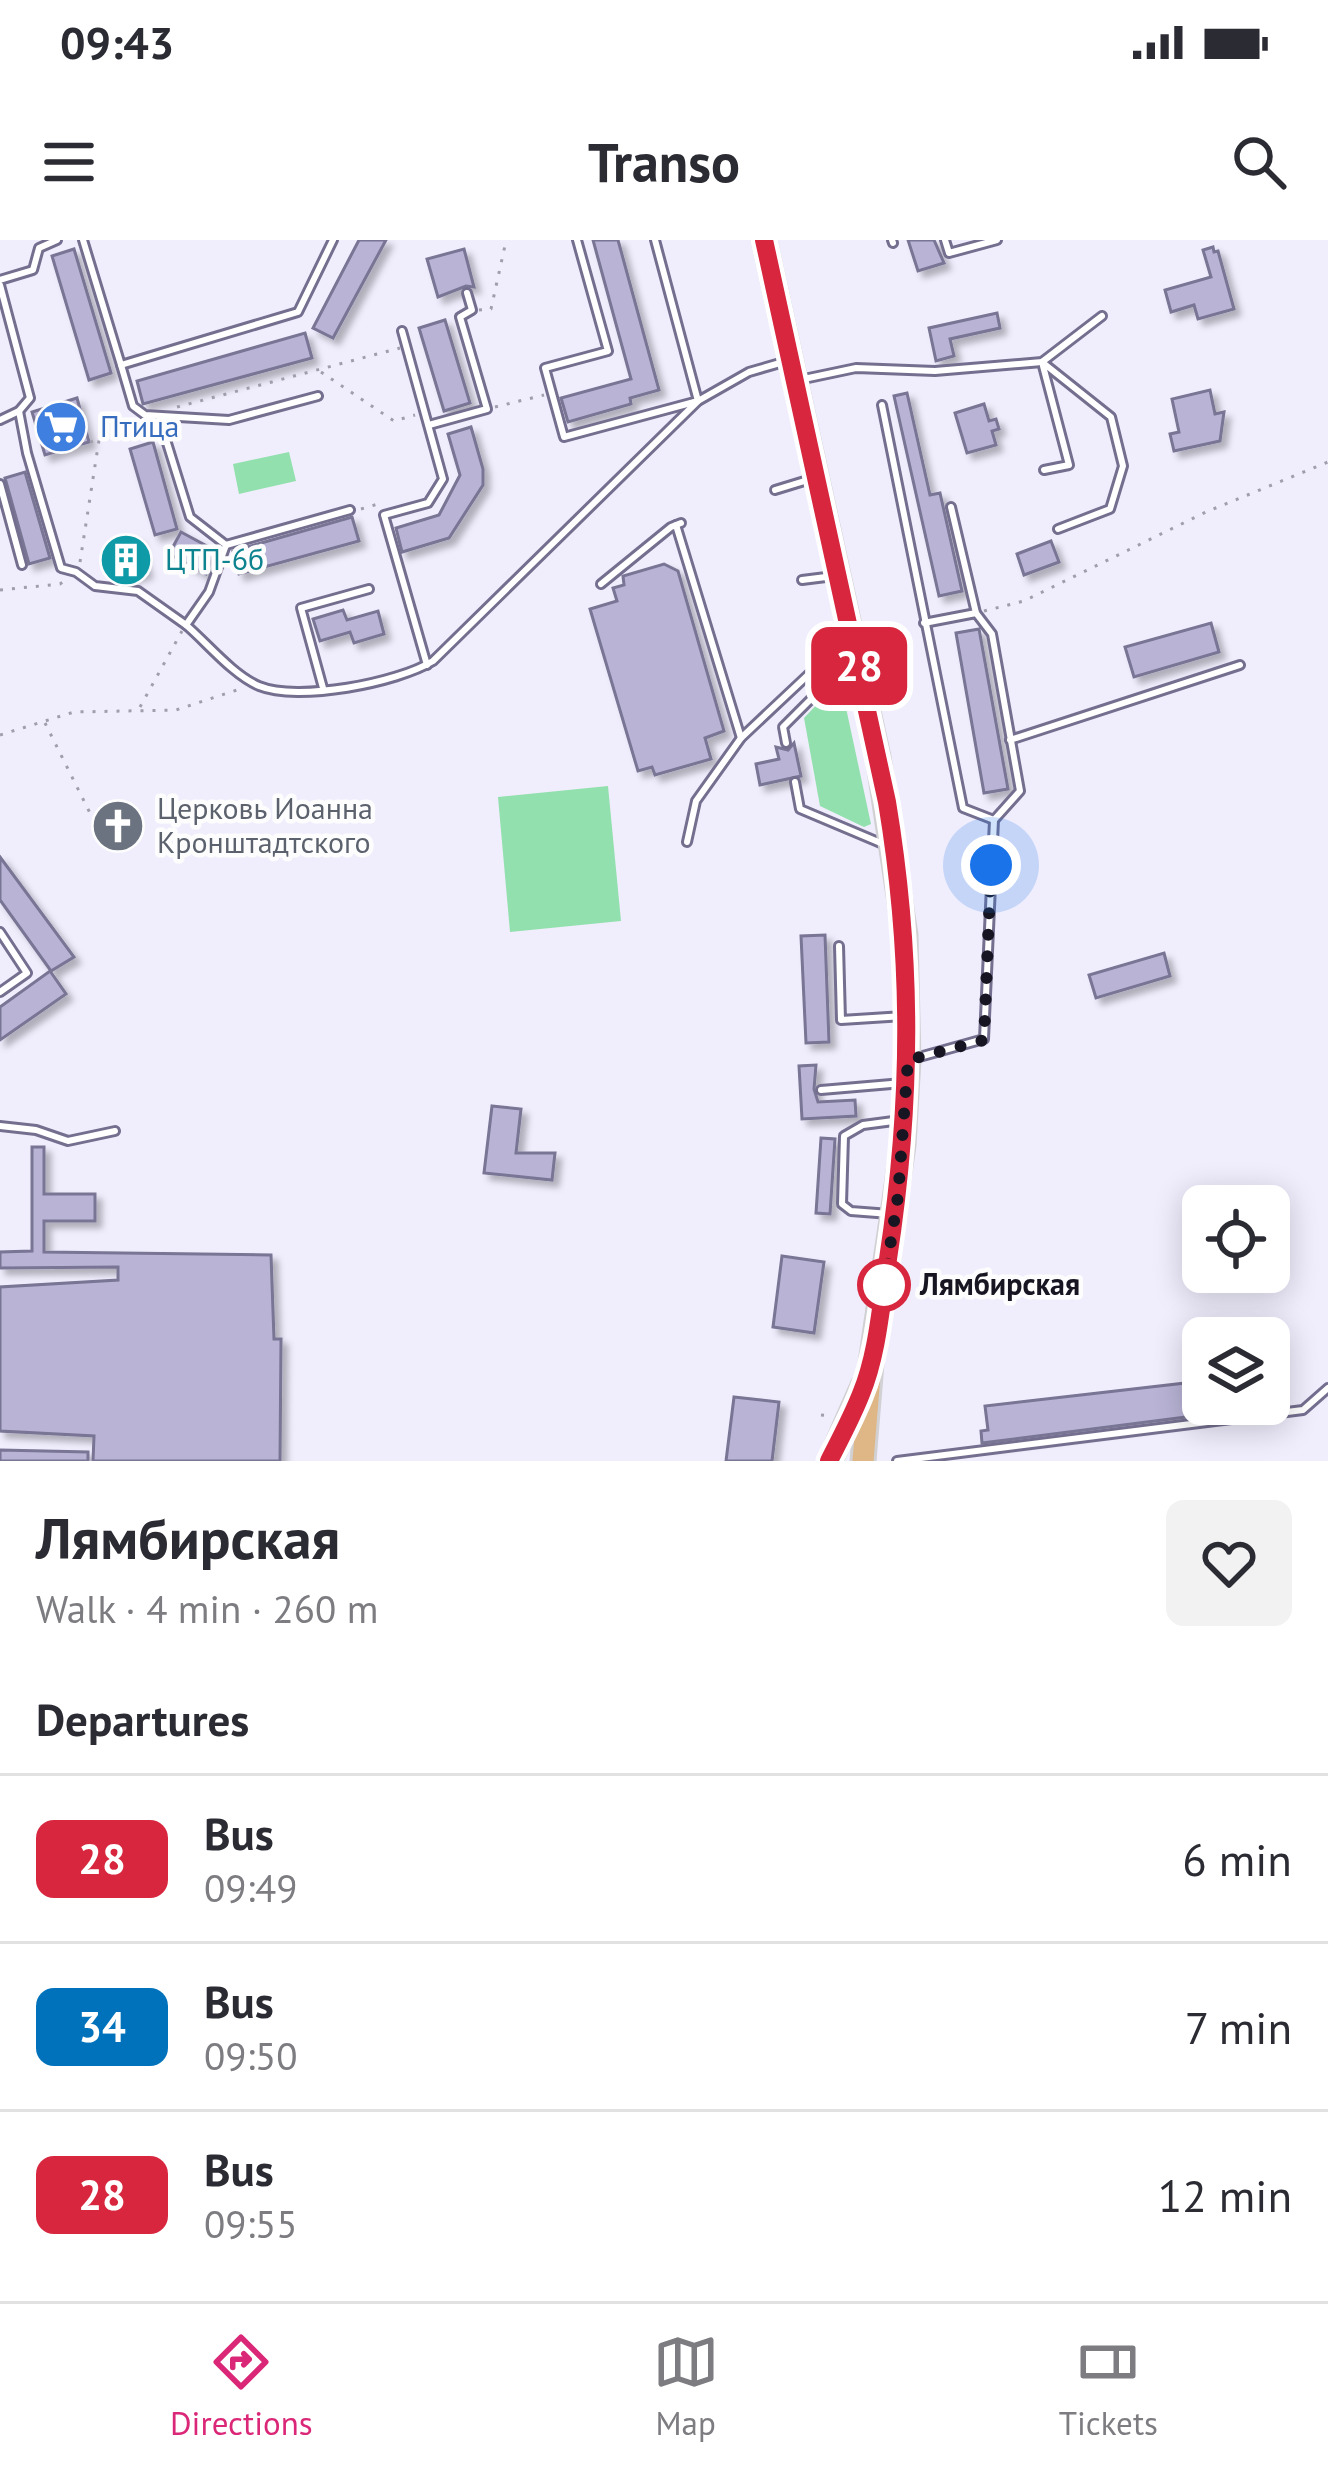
<!DOCTYPE html>
<html lang="en">
<head>
<meta charset="utf-8">
<style>
	:root { --surface:#fff; --page:#f2f2f3; --text:#2b2b33; --muted:#7c7c81; --line:#e1e1e2; --accent:#db2777 }
	body { margin:0; font-family:"PT Sans",sans-serif; background:var(--page); color:var(--text); height:100vh; display:flex; flex-direction:column; font-size:45px; white-space:nowrap }
	* { box-sizing:border-box; margin:0 }
	p { font-size:39px; color:var(--muted) }
	.icon { flex:none; width:66px; height:66px; fill:none; stroke:currentColor; stroke-width:2; stroke-linecap:round; stroke-linejoin:round }
	.map { position:relative; height:1221px; overflow:hidden }
	.panel { display:flex; flex-direction:column; background:var(--surface); flex:1 }
	.panel>* { flex:none }
	.badge { padding:0 24px; border-radius:18px; font-size:42px; line-height:78px }
	.fabs { position:absolute; left:1182px; top:945px; display:grid; gap:24px }
	.fabs a { display:grid; place-items:center; width:108px; height:108px; border-radius:18px; background:var(--surface); box-shadow:0 6px 30px #0003; font-size:60px }
	.you { position:absolute; width:60px; height:60px; margin:-30px; border:9px solid #fff; border-radius:50%; background:#1a73e8; box-shadow:0 0 0 18px #1a73e833 }
	.map>.badge { position:absolute; translate:-50% -50%; box-shadow:0 0 0 6px #fff }
	h2 { padding:0 36px; font-size:45px; line-height:108px }
	.round { display:grid; place-items:center; flex:none; width:126px; height:126px; border-radius:18px; background:var(--page) }
	.summary { display:flex; align-items:center; justify-content:space-between; height:204px; padding:0 36px }
	h1 { font-size:57px; font-weight:800; line-height:90px }
	ul { padding:0; list-style:none }
	li { display:flex; align-items:center; gap:36px; height:168px; padding:0 36px; border-top:3px solid var(--line) }
	li div { flex:1 }
	li b { display:block; font-size:45px }
	li em { font-style:normal }
	li .badge { min-width:132px; font-weight:700; text-align:center }
	.status { display:flex; justify-content:space-between; align-items:center; height:84px; padding:0 60px; background:var(--surface); direction:ltr }
	.status svg { height:33px; fill:currentColor }
	header { display:flex; justify-content:space-between; align-items:center; height:156px; padding:0 36px; background:var(--surface); font-size:54px; font-weight:800 }
	.dock { display:flex; justify-content:space-around; align-items:center; height:168px; border-top:3px solid var(--line); background:var(--surface); font-size:33px; color:var(--muted) }
	.dock a { display:grid; justify-items:center; gap:6px }
	.dock .active { color:var(--accent) }
	.map>svg:first-child { display:block }
	.green { fill:#92e0ad }
	.building { fill:#b9b4d6; stroke:#797494; stroke-width:3; filter:url(#shadow) }
	.lines { fill:none; stroke-linecap:round; stroke-linejoin:round }
	.service-casing { stroke:#746f8f; stroke-width:12 }
	.primary-casing { stroke:#d1d0d3; stroke-width:27 }
	.path { stroke:#a09eac; stroke-width:3; stroke-dasharray:3 9; stroke-linecap:butt }
	.service { stroke:#fff; stroke-width:6 }
	.primary { stroke:#dfb686; stroke-width:21 }
	.line-casing { stroke:#fff; stroke-width:27 }
	.line { stroke:#d7263d; stroke-width:18 }
	.walk { stroke:#171521; stroke-width:12; stroke-dasharray:0 21.6 }
	.stop-dot { fill:#fff; stroke:#d7263d; stroke-width:6 }
	.labels { text-anchor:middle; stroke-width:9; stroke-linejoin:round; paint-order:stroke }
	.shop-label { font-size:30px; fill:#366cbe; stroke:#fdfdfd; text-anchor:start }
	.culture-label { font-size:30px; fill:#0d838f; stroke:#fdfdfd; text-anchor:start }
	.worship-label { font-size:30px; fill:#5b616d; stroke:#fdfdfd; text-anchor:start }
	.stop-label { font-size:30px; font-weight:bold; fill:#171521; stroke:#fdfdfd; text-anchor:start }
</style>
</head>
<body>
<div class="status"><b>09:43</b><svg viewBox="0 0 49 12"><path d="M0 12V9h3v3zM5 12V6h3v6zM10 12V3h3v9zM15 12V0h3v12zM26 1h20v11H26zM47 4h2v5h-2z"/></svg></div>
<header><svg class="icon" aria-label="menu" viewBox="0 0 24 24"><path d="M4 6h16M4 12h16M4 18h16"/></svg>Transo<svg class="icon" aria-label="search" viewBox="0 0 24 24"><circle cx="10" cy="10" r="6"/><path d="M15 15l6 6"/></svg></header>
<div class="map">
<svg width="1328" height="1221" viewBox="0 0 1328 1221">
	<defs>
		<filter id="shadow"><feDropShadow dx="6" dy="6" stdDeviation="3" flood-color="#0004"/></filter>
	</defs>
	<rect width="100%" height="100%" fill="#f0eefd"/>
	<!-- green -->
	<g class="green">
		<polygon points="289,212 296,241 239,254 233,224"/>
		<polygon points="840,440 871,584 864,587 820,566 804,478"/>
		<polygon points="608,546 621,681 510,692 498,557"/>
	</g>
	<!-- building -->
	<g class="building">
		<polygon points="359,0 386,0 333,98 313,88"/>
		<polygon points="593,0 618,0 659,150 630,158 631,164 568,182 561,158 631,139"/>
		<polygon points="908,0 934,0 944,23 918,31"/>
		<polygon points="1213,7 1214,12 1218,11 1234,69 1198,79 1194,65 1171,72 1165,50 1211,37 1203,10"/>
		<polygon points="74,9 111,133 89,140 52,16"/>
		<polygon points="464,9 474,47 466,46 438,57 427,19"/>
		<polygon points="997,73 1000,88 950,99 954,116 936,121 929,88"/>
		<polygon points="445,80 470,163 444,171 419,88"/>
		<polygon points="305,93 312,118 143,164 137,141"/>
		<polygon points="1210,150 1215,174 1224,172 1220,201 1174,211 1170,194 1179,192 1172,159"/>
		<polygon points="907,153 930,255 940,253 962,351 939,356 894,156"/>
		<polygon points="77,158 89,202 45,215 32,172"/>
		<polygon points="984,164 989,181 996,179 999,189 992,191 996,205 967,213 955,173"/>
		<polygon points="471,187 483,229 483,245 449,298 402,312 396,288 439,275 460,235 448,194"/>
		<polygon points="153,202 177,289 155,295 130,209"/>
		<polygon points="25,232 50,318 29,324 5,238"/>
		<polygon points="352,277 359,301 239,334 233,311"/>
		<polygon points="181,292 216,311 206,334 169,314"/>
		<polygon points="137,298 146,332 114,341 105,307"/>
		<polygon points="1051,301 1059,322 1024,335 1017,314"/>
		<polygon points="664,324 678,331 724,491 705,498 711,519 655,535 652,527 638,531 590,369 617,361 613,348 624,345 623,336"/>
		<polygon points="343,370 347,380 378,371 384,394 354,403 350,392 320,401 313,379"/>
		<polygon points="1211,383 1219,412 1134,437 1125,407"/>
		<polygon points="979,389 1008,549 984,553 956,393"/>
		<polygon points="794,503 801,536 760,545 756,524 779,519 776,507 788,510"/>
		<polygon points="0,617 74,717 51,731 0,660"/>
		<polygon points="825,695 829,802 806,803 801,696"/>
		<polygon points="1164,713 1170,736 1096,758 1089,735"/>
		<polygon points="50,731 66,754 0,800 0,767"/>
		<polygon points="816,825 814,849 818,862 855,860 856,876 802,879 799,826"/>
		<polygon points="492,866 521,869 516,913 555,913 552,940 484,933"/>
		<polygon points="821,898 835,899 830,974 816,973"/>
		<polygon points="32,907 44,907 44,954 95,954 95,981 44,981 44,1012 271,1015 274,1099 281,1099 280,1221 93,1221 94,1196 0,1191 0,1047 118,1040 118,1027 0,1028 0,1012 32,1011"/>
		<polygon points="782,1016 824,1022 814,1093 773,1087"/>
		<polygon points="1203,1141 1203,1164 1272,1166 982,1203 981,1191 988,1190 985,1166"/>
		<polygon points="734,1157 779,1162 772,1221 726,1221"/>
		<polygon points="0,1210 88,1212 88,1221 0,1221"/>
	</g>
	<g class="lines">
		<!-- service casing -->
		<g class="service-casing">
			<g id="service">
				<polyline points="83,0 121,125 298,72 333,0"/>
				<polyline points="577,0 608,111 545,128 564,197 698,161 655,0"/>
				<polyline points="892,0 893,3"/>
				<polyline points="945,0 949,13 997,0"/>
				<polyline points="0,40 33,30 39,8 57,0"/>
				<polyline points="0,45 30,158 19,171 0,180"/>
				<polyline points="402,91 443,239 428,263 384,275 427,425"/>
				<polyline points="1042,122 1111,177 1123,226 1110,269 1058,289"/>
				<polyline points="121,125 133,166 145,175 229,180 318,156"/>
				<polyline points="1043,126 1069,225 1044,230"/>
				<polyline points="799,140 856,128 935,131 1042,122 1102,76"/>
				<polyline points="882,165 963,568 994,580"/>
				<polyline points="19,171 27,213 61,328 76,332 95,346 138,351 186,385"/>
				<polyline points="429,185 487,169 460,77 472,70 467,53"/>
				<path d="M167,203L190,277L226,305L209,352L186,385C207,403 233,435 259,446C298,462 397,443 433,421L698,161L749,132L787,121"/>
				<polyline points="0,244 22,325"/>
				<polyline points="775,250 811,239"/>
				<polyline points="676,285 741,498"/>
				<polyline points="226,305 350,270"/>
				<polyline points="802,340 834,336"/>
				<polyline points="601,344 671,287 681,283"/>
				<polyline points="924,383 976,373"/>
				<polyline points="323,448 301,368 369,349"/>
				<polyline points="1010,500 1240,425"/>
				<polyline points="786,503 783,487 849,421"/>
				<polyline points="795,542 800,569 883,604"/>
				<polyline points="687,602 696,561 741,498 826,418 841,392"/>
				<polyline points="0,692 27,733 0,752"/>
				<polyline points="839,706 841,780 904,776"/>
				<polyline points="912,819 984,799 994,580 1020,551 992,394 976,373 951,267"/>
				<polyline points="821,850 903,843"/>
				<polyline points="0,886 36,890 68,901 115,891"/>
				<polyline points="890,974 851,971 842,964 844,896 863,885 901,880"/>
				<polyline points="897,1221 1303,1170 1328,1148"/>
			</g>
		</g>
		<!-- primary casing -->
		<g class="primary-casing">
			<g id="primary">
				<polyline points="764,0 878,517 905,695 908,820 903,905 871,1123 863,1221"/>
				<polyline points="830,1221 863,1146"/>
			</g>
		</g>
		<!-- path -->
		<g class="path">
			<polyline points="479,70 491,69 506,1"/>
			<polyline points="321,132 394,181 415,175"/>
			<polyline points="177,167 400,108"/>
			<polyline points="495,167 544,155"/>
			<polyline points="133,181 160,198"/>
			<polyline points="67,209 97,200"/>
			<polyline points="361,269 378,264"/>
			<polyline points="80,322 99,200 133,178"/>
			<polyline points="0,350 60,344 68,338"/>
			<polyline points="984,371 1024,361 1206,272 1328,222"/>
			<polyline points="140,467 182,391"/>
			<polyline points="45,483 96,585"/>
			<polyline points="0,495 74,472 176,470 240,449"/>
			<polyline points="821,1175 832,1176"/>
		</g>
		<!-- service -->
		<use href="#service" class="service"/>
		<!-- primary -->
		<use href="#primary" class="primary"/>
	</g>
	<g class="lines">
		<!-- line casing -->
		<g class="line-casing">
			<path id="line" d="M764,0L887,562C913,718 912,863 888,1019C881,1063 878,1113 861,1154C852,1177 840,1199 829,1221"/>
		</g>
		<!-- line -->
		<use href="#line" class="line"/>
		<!-- walk -->
		<polyline class="walk" points="884,1045 898,956 908,820 984,800 991,625"/>
	</g>
	<!-- icons -->
	<defs>
		<g id="supermarket-disc" transform="scale(2.7)"><circle r="9.5" fill="#3f7fe0" stroke="#fdfdfd"/><path d="M-6-5.5h2.5l.6 2H6L4.5 2H-2.5L-4.4-4H-6ZM-1.5 3.2a1.3 1.3 0 1 0 .1 0ZM3 3.2a1.3 1.3 0 1 0 .1 0Z" fill="#fff"/></g>
		<g id="building-disc" transform="scale(2.7)"><circle r="9.5" fill="#0f9aa8" stroke="#fdfdfd"/><path d="M-4-6H4V6H1V3H-1V6H-4ZM-2.5-4.3h1.7v1.8h-1.7ZM.8-4.3h1.7v1.8H.8ZM-2.5-1h1.7V.8h-1.7ZM.8-1h1.7V.8H.8Z" fill="#fff"/></g>
		<g id="church-disc" transform="scale(2.7)"><circle r="9.5" fill="#6b7280" stroke="#fdfdfd"/><path d="M-1.2-6h2.4v3.5h3.3v2.4h-3.3V6h-2.4V-.1h-3.3v-2.4h3.3Z" fill="#fff"/></g>
	</defs>
	<g fill-rule="evenodd">
		<use href="#supermarket-disc" x="61" y="187"/>
		<use href="#building-disc" x="126" y="320"/>
		<use href="#church-disc" x="118" y="586"/>
	</g>
	<!-- markers -->
	<circle class="stop-dot" cx="884" cy="1045" r="24"/>
	<g class="labels">
		<!-- shop labels -->
		<g class="shop-label">
			<text x="100" y="197">Птица</text>
		</g>
		<!-- culture labels -->
		<g class="culture-label">
			<text x="165" y="330">ЦТП-6б</text>
		</g>
		<!-- worship labels -->
		<g class="worship-label">
			<text x="157" y="579">Церковь Иоанна<tspan x="157" dy="34">Кронштадтского</tspan></text>
		</g>
		<!-- stop labels -->
		<g class="stop-label">
			<text x="920" y="1055">Лямбирская</text>
		</g>
	</g>
</svg>
<div class="fabs">
<a><svg class="icon" aria-label="locate" viewBox="0 0 24 24"><circle cx="12" cy="12" r="6"/><path d="M12 2v4M12 18v4M2 12h4M18 12h4"/></svg></a>
<a><svg class="icon" aria-label="layers" viewBox="0 0 24 24"><path d="M12 4l9 5-9 5-9-5zM3 14l9 5 9-5"/></svg></a>
</div>
<div class="you" style="left:991px;top:625px"></div>
<b class="badge" style="left:859px;top:426px;background:#d7263d;color:#fff">28</b>
</div>
<section class="panel">
<div class="summary"><div><h1>Лямбирская</h1><p>Walk · 4 min · 260 m</p></div><a class="round"><svg class="icon" aria-label="heart" viewBox="0 0 24 24"><path d="M12 20l-8-8c-3-5 5-10 8-4 3-6 11-1 8 4z"/></svg></a></div>
<h2>Departures</h2>
<ul>
<li><span class="badge" style="background:#d7263d;color:#fff">28</span><div><b>Bus</b><p>09:49</p></div><em>6 min</em></li>
<li><span class="badge" style="background:#0072bc;color:#fff">34</span><div><b>Bus</b><p>09:50</p></div><em>7 min</em></li>
<li><span class="badge" style="background:#d7263d;color:#fff">28</span><div><b>Bus</b><p>09:55</p></div><em>12 min</em></li>
</ul>
</section>
<nav class="dock">
<a class="active"><svg class="icon" aria-label="directions" viewBox="0 0 24 24"><path d="M12 3l9 9-9 9-9-9zM9 14v-3h6M13 9l2 2-2 2"/></svg>Directions</a>
<a><svg class="icon" aria-label="map" viewBox="0 0 24 24"><path d="M3 6l6-2 6 2 6-2v14l-6 2-6-2-6 2zM9 4v14M15 6v14"/></svg>Map</a>
<a><svg class="icon" aria-label="tickets" viewBox="0 0 24 24"><path d="M3 7h18v10H3zM15 7v10"/></svg>Tickets</a>
</nav>
</body>
</html>
